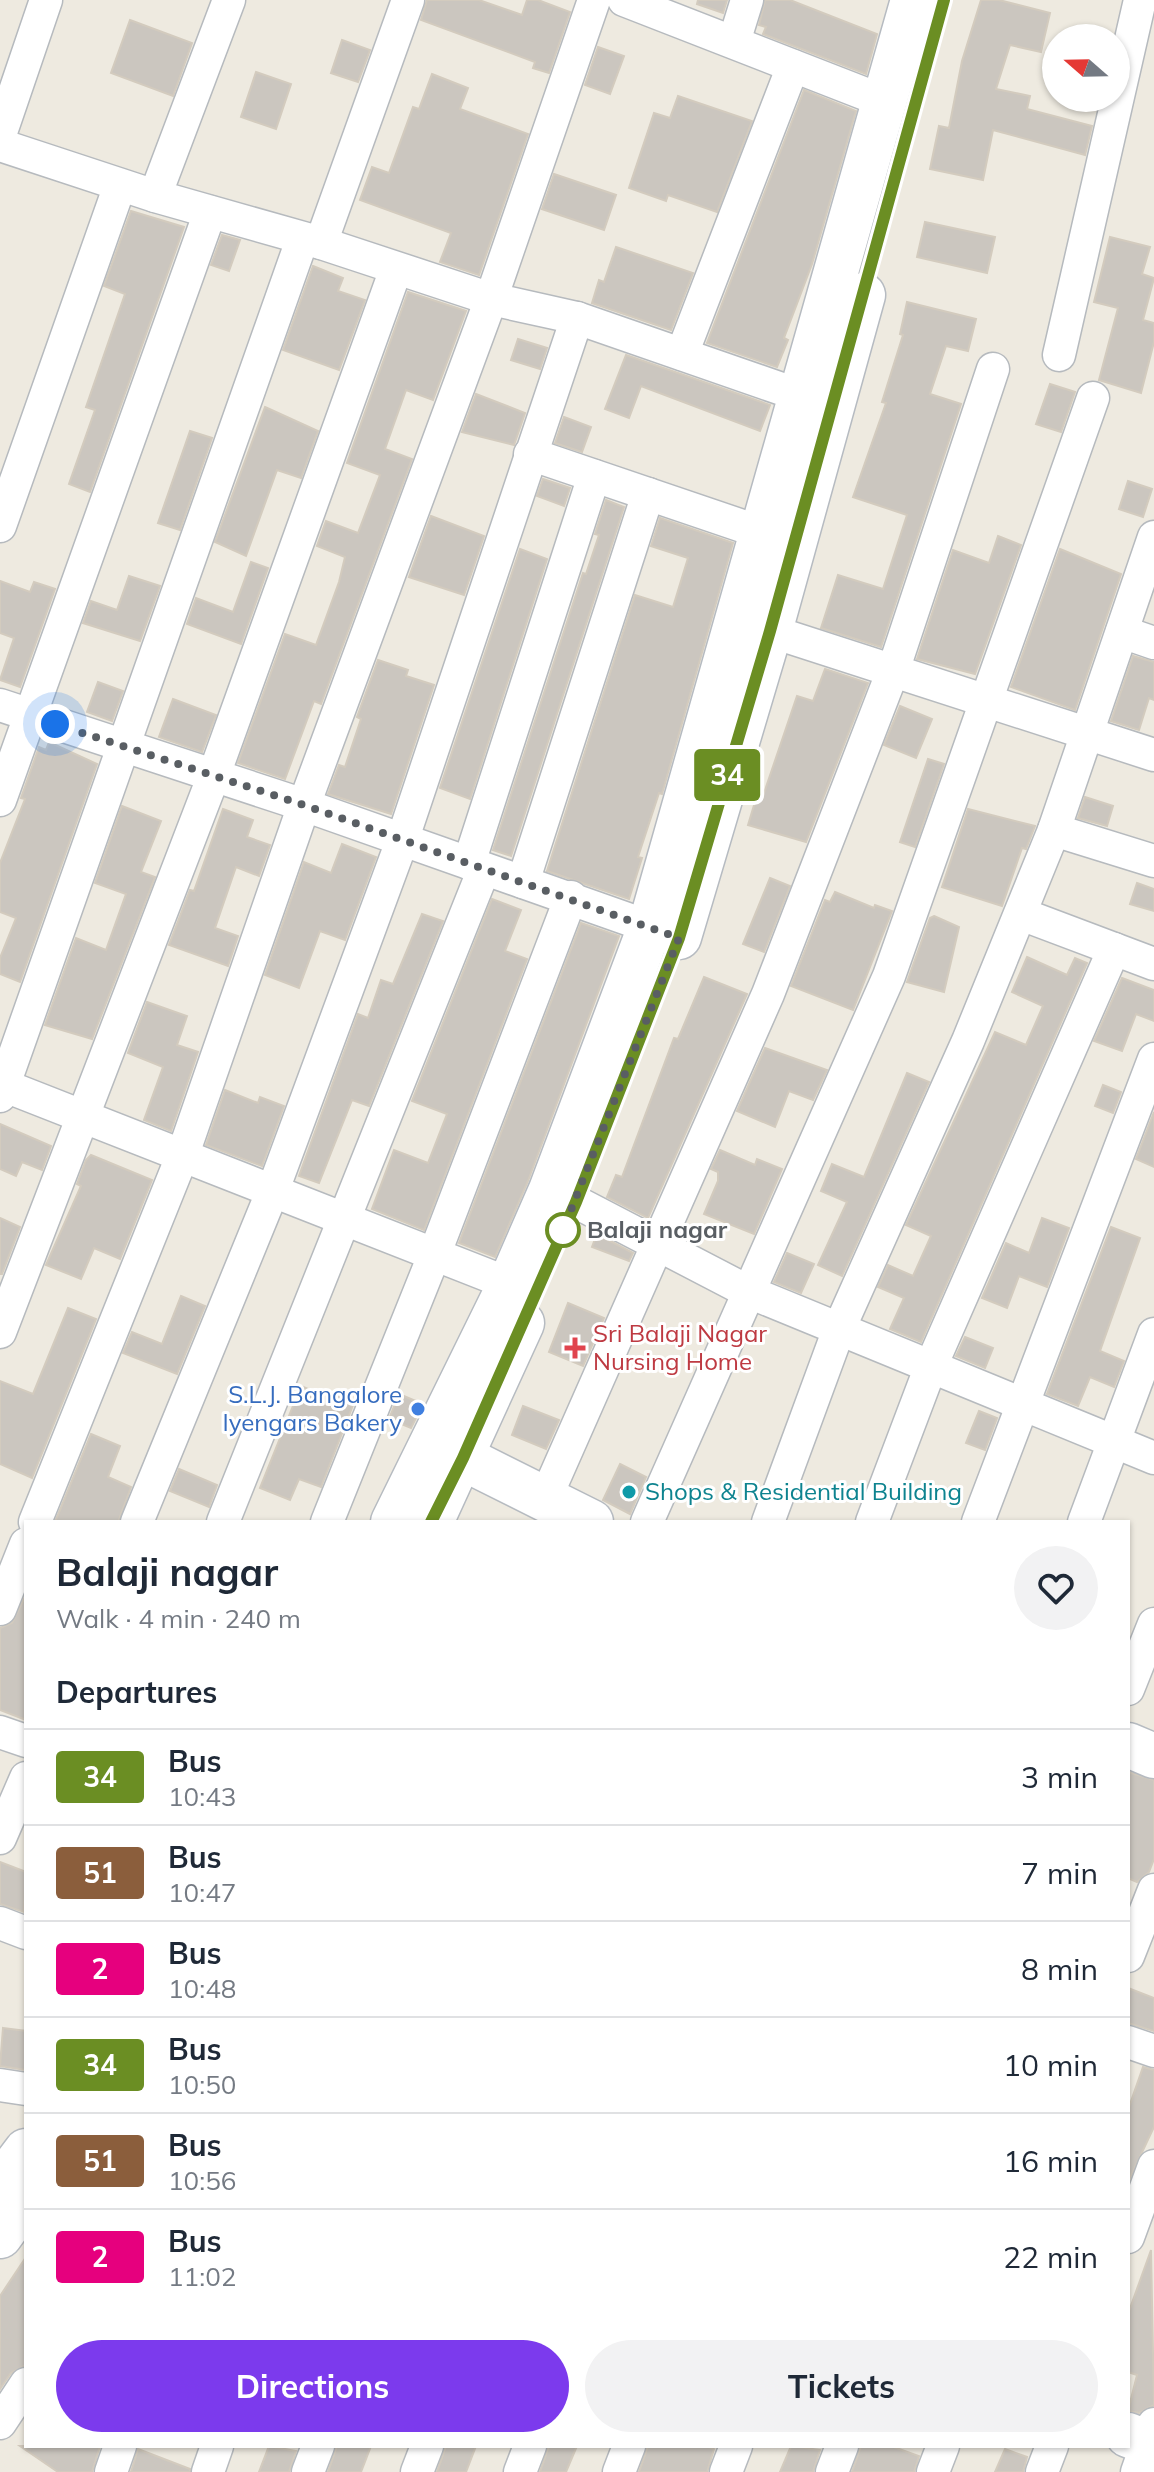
<!DOCTYPE html>
<html lang="en">
<head>
<meta charset="utf-8">
<style>
	:root { --surface:#fff; --page:#f2f2f3; --text:#1f2937; --muted:#747a83; --line:#e0e1e3; --accent:#7c3aed }
	body { margin:0; font-family:Mulish,sans-serif; background:var(--page); color:var(--text); height:100vh; display:flex; flex-direction:column; font-size:30px; white-space:nowrap }
	* { box-sizing:border-box; margin:0 }
	p { font-size:26px; color:var(--muted) }
	.icon { flex:none; width:44px; height:44px; fill:none; stroke:currentColor; stroke-width:2; stroke-linecap:round; stroke-linejoin:round }
	.map { position:relative; flex:1; overflow:hidden }
	.side { position:absolute; left:24px; top:1520px; width:1106px; height:928px; display:flex; flex-direction:column; background:var(--surface); border-radius:0px; box-shadow:0 2px 6px #0004 }
	.side>* { flex:none }
	.badge { padding:0 16px; border-radius:6px; font-size:28px; line-height:52px }
	.needle { width:52px; rotate:290deg }
	.tools { position:absolute; left:1042px; top:24px; display:grid; gap:16px }
	.tools a { display:grid; place-items:center; width:88px; height:88px; border-radius:50%; background:var(--surface); box-shadow:0 2px 6px #0004; font-size:40px }
	.you { position:absolute; width:40px; height:40px; margin:-20px; border:6px solid #fff; border-radius:50%; background:#1a73e8; box-shadow:0 0 0 12px #1a73e833 }
	.map>.badge { position:absolute; translate:-50% -50%; box-shadow:0 0 0 4px #fff }
	h2 { padding:0 32px; font-size:30px; line-height:72px }
	.round { display:grid; place-items:center; flex:none; width:84px; height:84px; border-radius:42px; background:var(--page) }
	.summary { display:flex; align-items:center; justify-content:space-between; height:136px; padding:0 32px }
	h1 { font-size:38px; font-weight:700; line-height:60px }
	.primary-button { display:flex; gap:16px; margin-top:auto; padding:16px 32px }
	.primary-button a { flex:1; height:92px; border-radius:48px; background:var(--accent); color:#fff; font-size:32px; font-weight:700; line-height:92px; text-align:center }
	.primary-button a+a { background:var(--page); color:var(--text) }
	ul { padding:0; list-style:none }
	li { display:flex; align-items:center; gap:24px; height:96px; padding:0 32px; border-top:2px solid var(--line) }
	li div { flex:1 }
	li b { display:block; font-size:30px }
	li em { font-style:normal }
	li .badge { min-width:88px; font-weight:700; text-align:center }
	.map>svg:first-child { display:block }
	.building { fill:#cbc6bf; stroke:#d3cbbe; stroke-width:2 }
	.lines { fill:none; stroke-linecap:round; stroke-linejoin:round }
	.street-casing { stroke:#b6babe; stroke-width:35 }
	.secondary-casing { stroke:#b6bbc1; stroke-width:47 }
	.street { stroke:#fff; stroke-width:32 }
	.secondary { stroke:#fff; stroke-width:44 }
	.line-casing { stroke:#fff; stroke-width:18 }
	.line { stroke:#6b8e23; stroke-width:12 }
	.walk { stroke:#595e63; stroke-width:8; stroke-dasharray:0 14.4 }
	.stop-dot { fill:#fff; stroke:#6b8e23; stroke-width:4 }
	.health-dot { fill:#e0444e; stroke:#fff; stroke-width:3 }
	.shop-dot { fill:#3f7fe0; stroke:#fff; stroke-width:3 }
	.culture-dot { fill:#0f9aa8; stroke:#fff; stroke-width:3 }
	.labels { text-anchor:middle; stroke-width:6; stroke-linejoin:round; paint-order:stroke }
	.stop-label { font-size:24px; font-weight:bold; fill:#595e63; stroke:#fff; text-anchor:start }
	.health-label { font-size:24px; fill:#be3a42; stroke:#fff; text-anchor:start }
	.shop-label { font-size:24px; fill:#366cbe; stroke:#fff; text-anchor:end }
	.culture-label { font-size:24px; fill:#0d838f; stroke:#fff; text-anchor:start }
</style>
</head>
<body>
<div class="map">
<svg width="1154" height="2472" viewBox="0 0 1154 2472">
	<rect width="100%" height="100%" fill="#eeeae0"/>
	<!-- building -->
	<g class="building">
		<polygon points="427,0 479,0 522,15 527,0 538,0 570,12 549,73 533,68 535,62 421,20"/>
		<polygon points="698,0 727,0 723,13 697,4"/>
		<polygon points="765,0 790,0 877,34 866,74 763,34 766,27 759,25"/>
		<polygon points="981,0 999,0 1050,13 1041,52 1010,45 996,89 1030,96 1027,109 1092,126 1085,155 993,130 983,180 930,169 939,126 949,128 962,61"/>
		<polygon points="130,20 192,43 173,96 111,73"/>
		<polygon points="342,40 370,50 358,82 331,73"/>
		<polygon points="598,47 624,56 610,94 585,85"/>
		<polygon points="256,72 291,84 276,129 241,117"/>
		<polygon points="432,74 468,88 460,109 528,134 479,275 440,262 451,233 360,200 372,167 389,173 413,107 419,109"/>
		<polygon points="804,90 856,111 812,264 784,338 788,340 777,367 707,343"/>
		<polygon points="678,96 752,121 717,212 668,195 666,201 629,188 654,113 670,118"/>
		<polygon points="554,174 616,195 604,230 542,209"/>
		<polygon points="131,211 184,227 90,492 69,484 95,410 86,407 125,294 104,286"/>
		<polygon points="925,222 995,237 987,273 917,257"/>
		<polygon points="222,235 240,240 229,271 211,265"/>
		<polygon points="1110,237 1150,247 1142,274 1154,278 1143,320 1154,323 1154,342 1141,393 1099,380 1118,308 1094,302"/>
		<polygon points="616,247 693,273 671,330 592,303 599,280 604,282"/>
		<polygon points="313,266 343,278 338,291 365,300 339,370 283,350"/>
		<polygon points="408,292 466,311 433,400 406,390 385,449 412,459 321,704 314,701 285,779 238,763 285,634 316,645 339,582 345,557 317,546 326,521 358,533 380,475 347,463"/>
		<polygon points="907,302 976,319 968,351 946,346 930,394 961,404 881,647 821,628 838,575 883,589 907,515 853,497 886,403 882,402 903,335 900,334"/>
		<polygon points="518,339 547,348 540,369 511,360"/>
		<polygon points="626,355 770,405 760,431 641,386 629,418 605,409"/>
		<polygon points="1050,384 1075,392 1061,432 1036,424"/>
		<polygon points="476,394 525,413 514,445 462,432"/>
		<polygon points="265,407 318,431 301,478 277,470 246,556 215,542"/>
		<polygon points="564,417 591,427 582,452 555,443"/>
		<polygon points="190,431 212,438 180,530 158,523"/>
		<polygon points="543,479 570,488 564,506 537,496"/>
		<polygon points="1128,481 1152,489 1143,517 1119,509"/>
		<polygon points="606,500 624,507 511,856 493,850 583,573 586,574 599,535 595,534"/>
		<polygon points="431,516 484,536 464,595 409,577"/>
		<polygon points="660,518 733,543 662,794 659,793 638,857 642,858 629,899 547,871 635,595 673,607 688,558 651,546"/>
		<polygon points="998,536 1021,545 975,674 917,659 953,550 989,563"/>
		<polygon points="520,549 547,559 470,799 440,788"/>
		<polygon points="1060,549 1121,574 1075,710 1011,687"/>
		<polygon points="251,562 268,568 241,644 187,624 196,598 233,612"/>
		<polygon points="129,576 160,586 140,641 83,623 91,601 117,610"/>
		<polygon points="0,581 30,592 34,582 55,589 20,687 0,680 14,638 0,633"/>
		<polygon points="1133,656 1154,662 1154,700 1149,698 1139,730 1111,721"/>
		<polygon points="378,660 408,670 406,676 434,685 391,814 328,794 339,765 345,767 361,719 357,717"/>
		<polygon points="825,669 868,683 806,842 748,825 758,792 764,793 797,696 813,701"/>
		<polygon points="98,682 123,691 112,721 87,712"/>
		<polygon points="173,699 216,715 202,752 159,737"/>
		<polygon points="900,706 932,719 916,758 884,745"/>
		<polygon points="49,742 97,764 20,982 0,974 0,958 16,918 0,912 0,863 25,799 21,798 39,747 46,750"/>
		<polygon points="928,759 944,764 915,847 900,842"/>
		<polygon points="1085,797 1113,806 1107,826 1078,818"/>
		<polygon points="122,806 161,821 141,872 155,877 92,1039 45,1025 76,938 106,950 126,894 95,883"/>
		<polygon points="223,809 253,820 247,837 270,845 259,876 236,867 215,928 238,936 228,966 169,945 190,890 194,891"/>
		<polygon points="968,809 1035,826 1026,849 1022,848 1002,906 942,887"/>
		<polygon points="342,844 376,857 345,940 320,931 299,988 265,975 304,862 331,873"/>
		<polygon points="770,878 790,886 764,952 743,944"/>
		<polygon points="1137,883 1154,889 1154,911 1130,904"/>
		<polygon points="835,892 874,908 875,905 892,911 853,1010 791,986 825,900 830,902"/>
		<polygon points="492,899 521,910 505,951 527,959 424,1230 372,1209 394,1150 428,1163 447,1114 412,1101"/>
		<polygon points="422,914 443,921 369,1106 352,1100 319,1183 299,1176 358,1014 368,1018 381,980 393,984"/>
		<polygon points="934,916 959,927 944,992 907,982 930,918"/>
		<polygon points="581,923 619,936 528,1181 495,1257 459,1243"/>
		<polygon points="1027,957 1067,975 1075,958 1087,963 921,1342 890,1329 904,1298 878,1287 888,1265 913,1276 931,1236 906,1225 995,1032 1026,1045 1043,1006 1012,992"/>
		<polygon points="704,977 747,994 648,1218 607,1197 616,1175 622,1177 674,1038 678,1039"/>
		<polygon points="1122,978 1154,990 1154,1021 1136,1014 1122,1051 1094,1041"/>
		<polygon points="147,1002 187,1016 177,1045 198,1052 171,1131 144,1120 163,1067 128,1053"/>
		<polygon points="765,1048 827,1070 813,1100 789,1091 775,1127 737,1111"/>
		<polygon points="907,1073 929,1082 842,1276 818,1265 847,1202 821,1191 832,1164 864,1177"/>
		<polygon points="1103,1085 1121,1092 1113,1113 1095,1106"/>
		<polygon points="225,1090 258,1103 260,1097 284,1106 262,1166 206,1145"/>
		<polygon points="1154,1112 1154,1167 1136,1159"/>
		<polygon points="0,1124 51,1146 42,1170 22,1162 16,1176 0,1169"/>
		<polygon points="720,1150 755,1165 757,1159 782,1169 754,1234 704,1214 718,1181 718,1172 711,1169"/>
		<polygon points="91,1155 152,1180 120,1259 94,1248 81,1279 46,1265 81,1186 77,1184 86,1160"/>
		<polygon points="0,1218 20,1227 2,1274 0,1274"/>
		<polygon points="1042,1218 1069,1228 1047,1287 1019,1276 1007,1308 982,1298 1006,1243 1029,1253"/>
		<polygon points="1111,1227 1140,1238 1100,1351 1124,1361 1114,1387 1090,1377 1078,1406 1047,1394"/>
		<polygon points="597,1234 633,1253 629,1261 592,1247"/>
		<polygon points="787,1253 814,1264 801,1293 774,1282"/>
		<polygon points="181,1296 205,1306 177,1374 123,1353 132,1332 162,1344"/>
		<polygon points="568,1303 604,1318 583,1366 549,1352"/>
		<polygon points="68,1308 96,1319 32,1478 0,1464 0,1381 33,1394"/>
		<polygon points="965,1337 993,1348 985,1368 956,1356"/>
		<polygon points="301,1386 334,1400 336,1393 355,1400 321,1487 299,1479 290,1500 260,1488"/>
		<polygon points="399,1394 423,1404 411,1428 389,1419"/>
		<polygon points="523,1406 559,1420 546,1449 512,1435"/>
		<polygon points="979,1411 997,1418 985,1450 966,1443"/>
		<polygon points="91,1434 120,1446 108,1477 131,1487 118,1522 55,1522"/>
		<polygon points="620,1464 646,1477 630,1514 603,1500"/>
		<polygon points="179,1469 217,1485 209,1507 170,1491"/>
		<polygon points="26,1595 26,1720 0,1710 0,1628 12,1623"/>
		<polygon points="1128,1772 1154,1780 1154,1859 1149,1872 1137,1882 1128,1878"/>
		<polygon points="0,1862 26,1872 24,1912 0,1904"/>
		<polygon points="1128,1988 1154,1998 1154,2031 1128,2023"/>
		<polygon points="3,2028 26,2031 26,2070 0,2066"/>
		<polygon points="1143,2067 1154,2070 1154,2127 1128,2182 1128,2110"/>
		<polygon points="1151,2250 1154,2405 1139,2413 1128,2411 1137,2375 1128,2372 1128,2314"/>
		<polygon points="26,2257 26,2365 11,2373 0,2389 0,2296"/>
		<polygon points="20,2446 100,2446 92,2472 58,2472"/>
		<polygon points="269,2446 296,2451 289,2472 259,2472"/>
		<polygon points="337,2446 371,2446 361,2472 328,2472"/>
		<polygon points="446,2446 476,2446 466,2472 437,2472"/>
		<polygon points="549,2446 577,2446 566,2472 540,2472"/>
		<polygon points="648,2446 706,2446 714,2449 707,2472 639,2472"/>
		<polygon points="791,2446 820,2450 813,2472 780,2472"/>
		<polygon points="861,2446 891,2446 919,2456 914,2472 852,2472"/>
		<polygon points="138,2449 190,2469 190,2472 131,2472"/>
		<polygon points="1005,2449 1027,2457 1023,2472 995,2472"/>
	</g>
	<g class="lines">
		<!-- street casing -->
		<g class="street-casing">
			<g id="street">
				<polyline points="624,0 886,102"/>
				<polyline points="734,42 747,0"/>
				<polyline points="0,135 46,0"/>
				<polyline points="0,145 155,196 321,243 491,299 577,318 802,396"/>
				<polyline points="155,196 229,0"/>
				<polyline points="321,243 408,0"/>
				<polyline points="682,354 793,66"/>
				<polyline points="1059,355 1140,0"/>
				<polyline points="530,454 763,533"/>
				<polyline points="0,526 120,185"/>
				<polyline points="770,631 1154,755"/>
				<polyline points="1122,632 1154,643"/>
				<polyline points="0,705 304,805 670,934"/>
				<polyline points="0,800 210,212"/>
				<polyline points="1054,830 1154,861"/>
				<polyline points="469,863 594,476"/>
				<polyline points="523,882 648,494"/>
				<polyline points="1021,914 1154,964"/>
				<polyline points="0,1084 510,1284"/>
				<polyline points="0,1096 302,240"/>
				<polyline points="576,1202 749,1292 1154,1458"/>
				<polyline points="0,1332 214,775 396,269"/>
				<polyline points="564,1508 546,1497 768,994 894,668 993,369"/>
				<polyline points="35,1522 183,1154 304,805 491,299 594,0"/>
				<polyline points="137,1522 273,1190 402,841 577,318"/>
				<polyline points="223,1522 484,869"/>
				<polyline points="327,1522 435,1253 571,897"/>
				<polyline points="647,1522 889,976 1093,398"/>
				<polyline points="768,1522 839,1329 968,1041 1054,830 1154,537"/>
				<polyline points="872,1522 931,1366 1114,949"/>
				<polyline points="978,1522 1154,1059"/>
				<polyline points="1084,1522 1154,1334"/>
				<polyline points="0,1609 26,1544"/>
				<polyline points="1128,1689 1154,1624"/>
				<polyline points="0,1732 26,1741"/>
				<polyline points="0,1838 26,1778"/>
				<polyline points="0,1923 26,1933"/>
				<polyline points="1128,1956 1154,1890"/>
				<polyline points="1128,2042 1154,2051"/>
				<polyline points="0,2085 26,2089"/>
				<polyline points="1128,2237 1154,2166"/>
				<polyline points="0,2423 26,2384"/>
				<polyline points="111,2472 120,2446"/>
				<polyline points="208,2472 217,2446"/>
				<polyline points="308,2472 318,2446"/>
				<polyline points="417,2472 427,2446"/>
				<polyline points="520,2472 530,2446"/>
				<polyline points="619,2472 629,2446"/>
				<polyline points="726,2472 736,2446"/>
				<polyline points="832,2472 842,2446"/>
				<polyline points="933,2472 943,2446"/>
				<polyline points="1042,2472 1052,2446"/>
				<polyline points="1137,2472 1154,2424"/>
			</g>
		</g>
		<!-- secondary casing -->
		<g class="secondary-casing">
			<g id="secondary">
				<polyline points="679,937 770,631 863,295"/>
				<polyline points="463,1458 591,1522"/>
				<polyline points="393,1522 510,1284 551,1190 650,927 913,0"/>
				<polyline points="431,1522 522,1323"/>
				<polyline points="1128,1745 1154,1756"/>
				<polyline points="0,2186 26,2151"/>
				<polyline points="0,2236 26,2200"/>
				<polyline points="1128,2435 1154,2445"/>
			</g>
		</g>
		<!-- street -->
		<use href="#street" class="street"/>
		<!-- secondary -->
		<use href="#secondary" class="secondary"/>
	</g>
	<g class="lines">
		<!-- line casing -->
		<g class="line-casing">
			<polyline id="line" points="431,1522 463,1458 576,1202 679,938 770,631 944,0"/>
		</g>
		<!-- line -->
		<use href="#line" class="line"/>
		<!-- walk -->
		<polyline class="walk" points="55,724 304,805 679,938 563,1230"/>
	</g>
	<!-- markers -->
	<circle class="stop-dot" cx="563" cy="1230" r="16"/>
	<path class="health-dot" d="M571 1336h8v8h8v8h-8v8h-8v-8h-8v-8h8z"/>
	<circle class="shop-dot" cx="418" cy="1409" r="8"/>
	<circle class="culture-dot" cx="629" cy="1492" r="8"/>
	<g class="labels">
		<!-- stop labels -->
		<g class="stop-label">
			<text x="587" y="1238">Balaji nagar</text>
		</g>
		<!-- health labels -->
		<g class="health-label">
			<text x="593" y="1342">Sri Balaji Nagar<tspan x="593" dy="28">Nursing Home</tspan></text>
		</g>
		<!-- shop labels -->
		<g class="shop-label">
			<text x="402" y="1403">S.L.J. Bangalore<tspan x="402" dy="28">Iyengars Bakery</tspan></text>
		</g>
		<!-- culture labels -->
		<g class="culture-label">
			<text x="645" y="1500">Shops &amp; Residential Building</text>
		</g>
	</g>
</svg>
<div class="tools">
<a><svg class="needle" viewBox="-14 -14 28 28"><path d="M0-13l5 13h-10z" fill="#e53935"/><path d="M0 13l5-13h-10z" fill="#747a83"/></svg></a>
</div>
<div class="you" style="left:55px;top:724px"></div>
<b class="badge" style="left:727px;top:775px;background:#6b8e23;color:#fff">34</b>
<section class="side">
<div class="summary"><div><h1>Balaji nagar</h1><p>Walk · 4 min · 240 m</p></div><a class="round"><svg class="icon" aria-label="heart" viewBox="0 0 24 24"><path d="M12 20l-8-8c-3-5 5-10 8-4 3-6 11-1 8 4z"/></svg></a></div>
<h2>Departures</h2>
<ul>
<li><span class="badge" style="background:#6b8e23;color:#fff">34</span><div><b>Bus</b><p>10:43</p></div><em>3 min</em></li>
<li><span class="badge" style="background:#8b5e3c;color:#fff">51</span><div><b>Bus</b><p>10:47</p></div><em>7 min</em></li>
<li><span class="badge" style="background:#e6007e;color:#fff">2</span><div><b>Bus</b><p>10:48</p></div><em>8 min</em></li>
<li><span class="badge" style="background:#6b8e23;color:#fff">34</span><div><b>Bus</b><p>10:50</p></div><em>10 min</em></li>
<li><span class="badge" style="background:#8b5e3c;color:#fff">51</span><div><b>Bus</b><p>10:56</p></div><em>16 min</em></li>
<li><span class="badge" style="background:#e6007e;color:#fff">2</span><div><b>Bus</b><p>11:02</p></div><em>22 min</em></li>
</ul>
<div class="primary-button"><a>Directions</a><a>Tickets</a></div>
</section>
</div>
</body>
</html>
